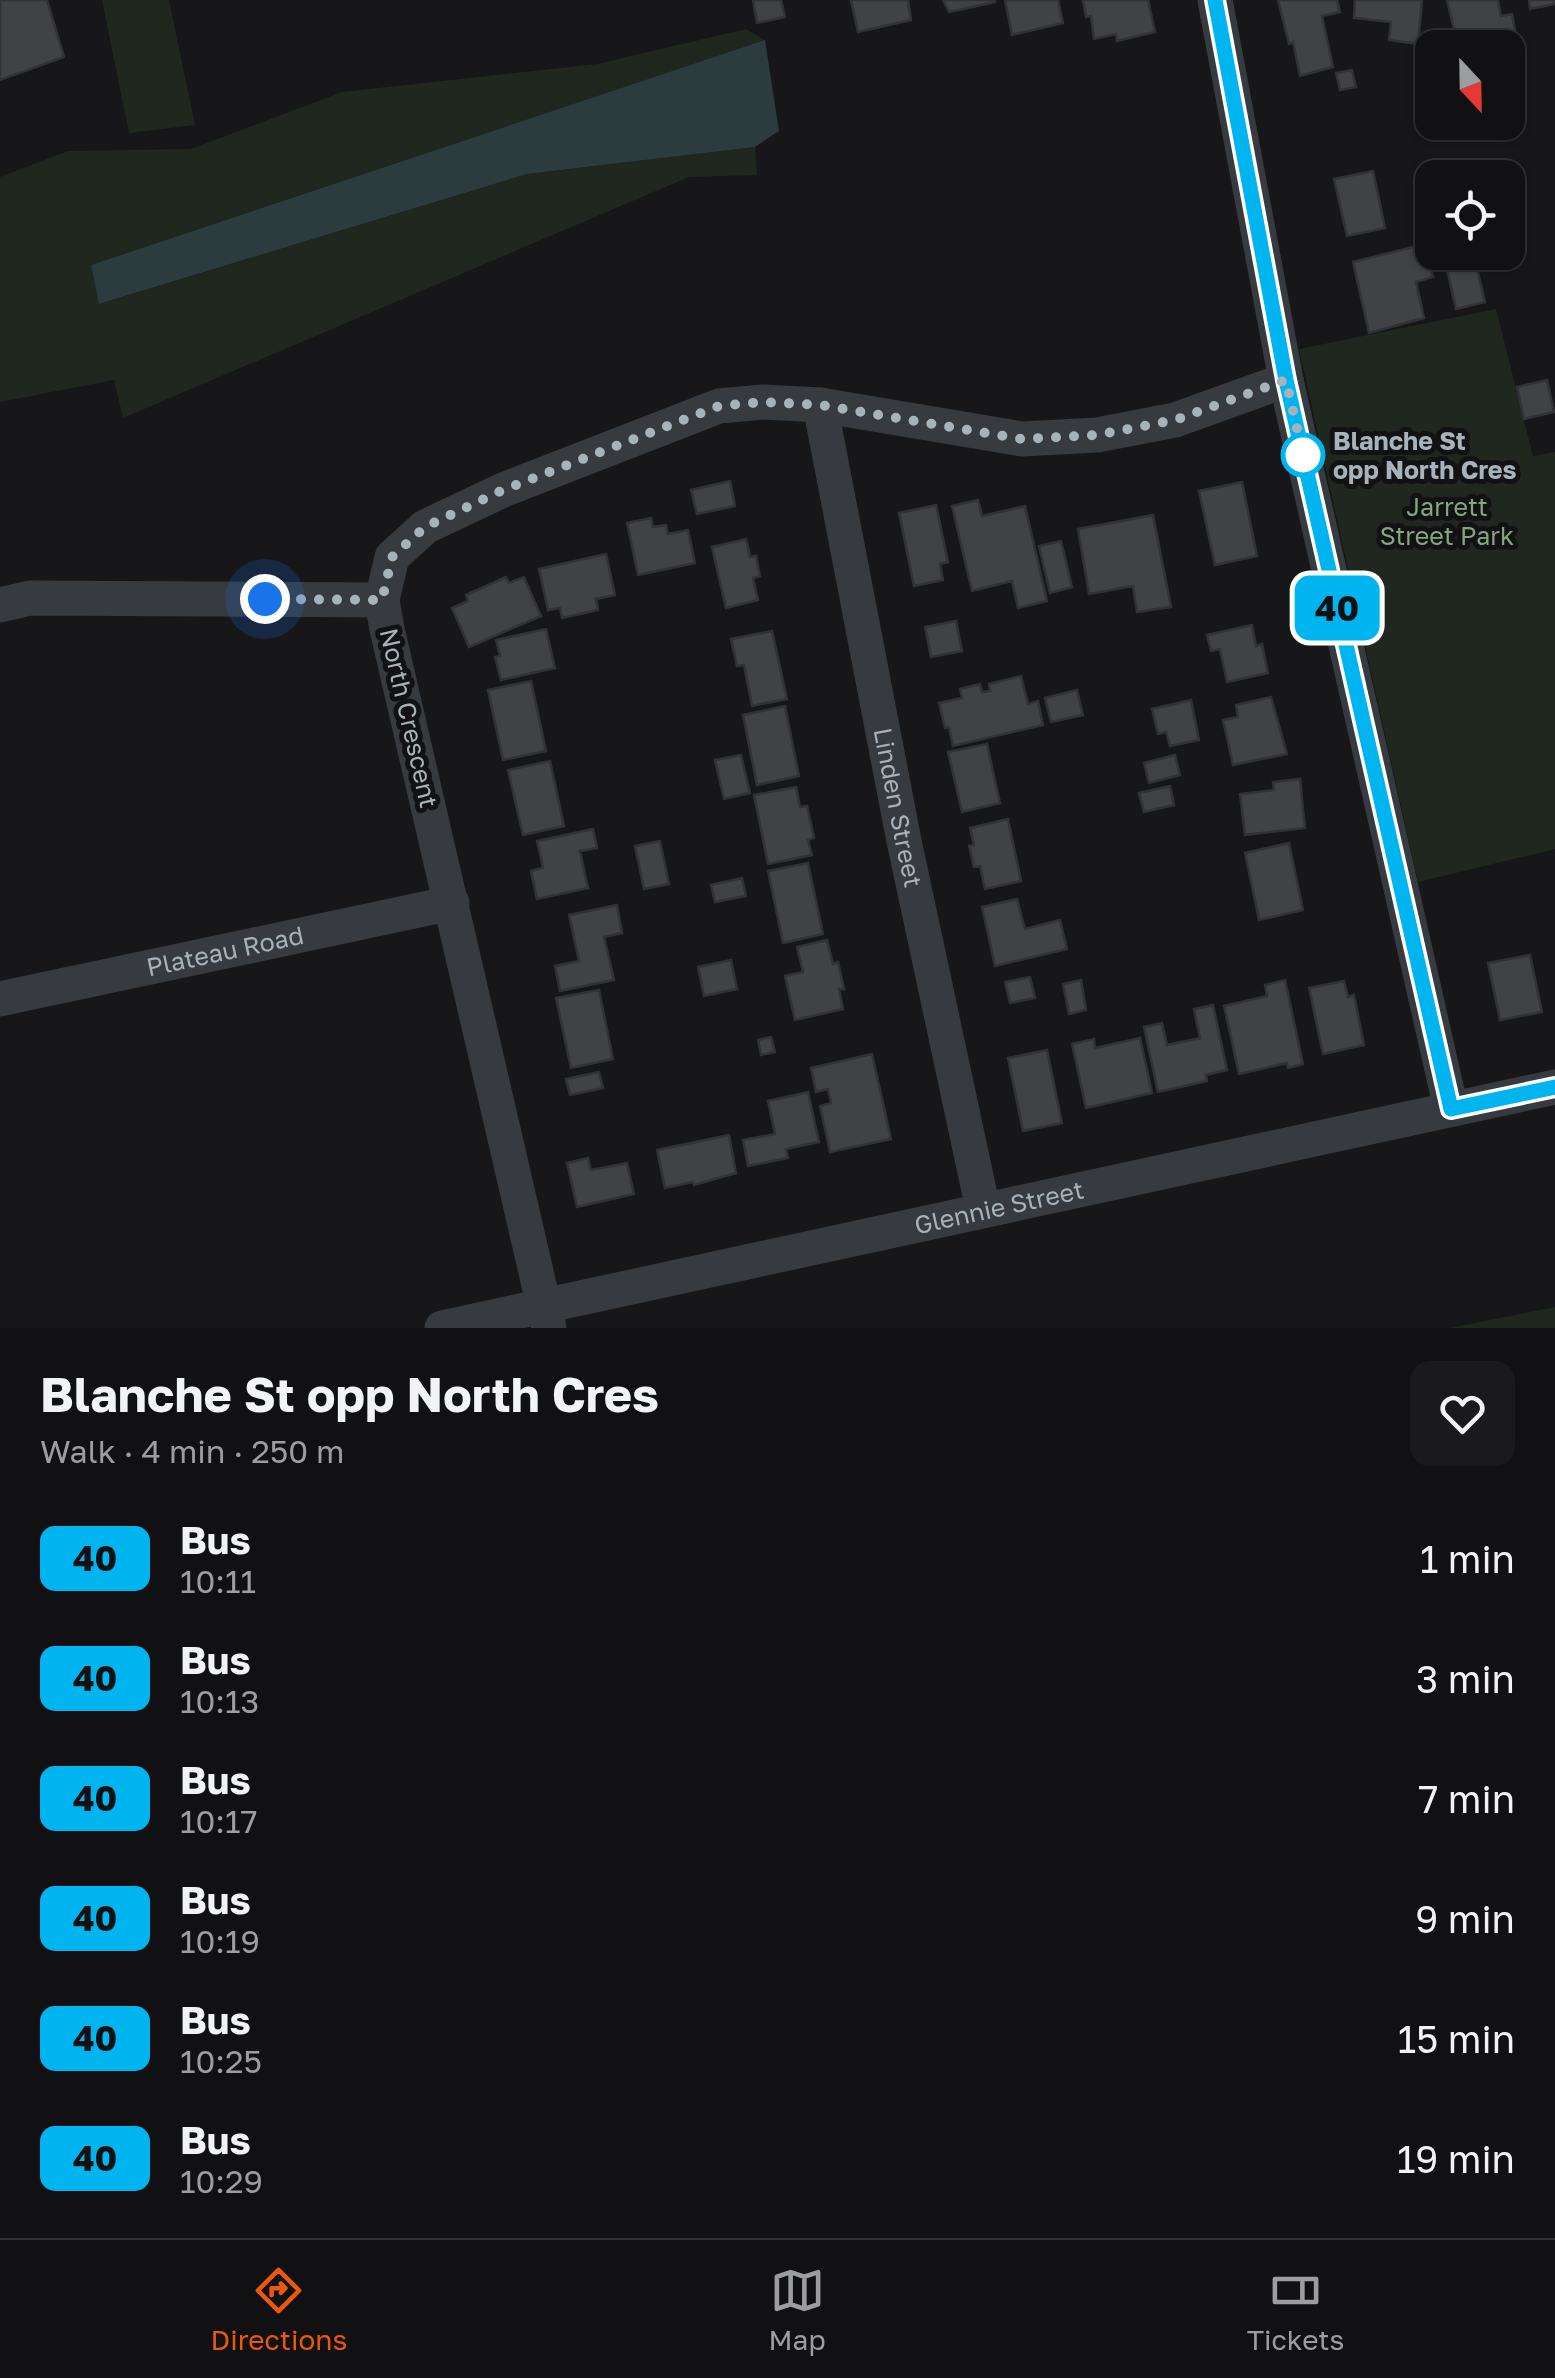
<!DOCTYPE html>
<html lang="en">
<head>
<meta charset="utf-8">
<style>
	:root { --surface:#111113; --page:#1a1a1c; --text:#f1f3f6; --muted:#9c9da0; --line:#303133; --accent:#ea580c }
	body { margin:0; font-family:"Golos Text",sans-serif; background:var(--page); color:var(--text); height:100vh; display:flex; flex-direction:column; font-size:38px; white-space:nowrap }
	* { box-sizing:border-box; margin:0 }
	p { font-size:32px; color:var(--muted) }
	.icon { flex:none; width:55px; height:55px; fill:none; stroke:currentColor; stroke-width:2; stroke-linecap:round; stroke-linejoin:round }
	.map { position:relative; height:1328px; overflow:hidden }
	.details { display:flex; flex-direction:column; background:var(--surface); flex:1 }
	.details>* { flex:none }
	.badge { padding:0 20px; border-radius:15px; font-size:35px; line-height:65px }
	.needle { width:65px; rotate:158deg }
	.tools { position:absolute; left:1415px; top:30px; display:grid; gap:20px }
	.tools a { display:grid; place-items:center; width:110px; height:110px; border-radius:20px; background:var(--surface); box-shadow:0 2px 8px #0004,0 0 0 2px var(--line); font-size:50px }
	.you { position:absolute; width:50px; height:50px; margin:-25px; border:8px solid #fff; border-radius:50%; background:#1a73e8; box-shadow:0 0 0 15px #1a73e833 }
	.map>.badge { position:absolute; translate:-50% -50%; box-shadow:0 0 0 5px #fff }
	.round { display:grid; place-items:center; flex:none; width:105px; height:105px; border-radius:20px; background:var(--page) }
	.overview { display:flex; align-items:center; justify-content:space-between; height:170px; padding:0 40px }
	h1 { font-size:48px; font-weight:700; line-height:75px }
	ul { padding:0; list-style:none }
	li { display:flex; align-items:center; gap:30px; height:120px; padding:0 40px }
	li div { flex:1 }
	li b { display:block; font-size:38px }
	li em { font-style:normal }
	li .badge { min-width:110px; font-weight:700; text-align:center }
	.dock { display:flex; justify-content:space-around; align-items:center; height:140px; border-top:2px solid var(--line); background:var(--surface); font-size:28px; color:var(--muted) }
	.dock a { display:grid; justify-items:center; gap:5px }
	.dock .on { color:var(--accent) }
	.map>svg:first-child { display:block }
	.green { fill:#1f271e }
	.water { fill:#2b3b3e }
	.building { fill:#404246; stroke:#303235; stroke-width:2.5 }
	.lines { fill:none; stroke-linecap:round; stroke-linejoin:round }
	.street { stroke:#373a3e; stroke-width:35 }
	.line-casing { stroke:#fff; stroke-width:22 }
	.line { stroke:#00b5ef; stroke-width:15 }
	.walk { stroke:#a8b2ba; stroke-width:10; stroke-dasharray:0 18 }
	.stop-dot { fill:#fff; stroke:#00b5ef; stroke-width:5 }
	.labels { text-anchor:middle; stroke-width:10; stroke-linejoin:round; paint-order:stroke }
	.stop-label { font-size:25px; font-weight:bold; fill:#a8b2ba; stroke:#121214; text-anchor:start }
	.park-label { font-size:25px; fill:#85a77d; stroke:#121214 }
	.street-label { font-size:25px; fill:#a8b2ba; stroke:#121214 }
</style>
</head>
<body>
<div class="map">
<svg width="1555" height="1328" viewBox="0 0 1555 1328">
	<rect width="100%" height="100%" fill="#171719"/>
	<!-- green -->
	<g class="green">
		<polygon points="102,0 169,0 195,125 129,133"/>
		<polygon points="746,29 765,40 91,265 100,304 527,174 755,147 757,175 689,177 123,418 114,380 0,402 0,177 68,151 191,149 342,92 597,64"/>
		<polygon points="1496,309 1533,456 1555,452 1555,849 1418,882 1299,349"/>
		<polygon points="1555,1307 1555,1328 1450,1328"/>
	</g>
	<!-- water -->
	<polygon class="water" points="765,40 779,131 755,147 527,174 99,304 91,265"/>
	<!-- building -->
	<g class="building">
		<polygon points="0,0 47,0 64,57 0,80"/>
		<polygon points="753,0 781,0 785,17 757,23"/>
		<polygon points="851,0 908,0 911,20 858,32"/>
		<polygon points="943,0 994,0 995,2 949,12"/>
		<polygon points="1005,0 1058,0 1063,23 1012,35"/>
		<polygon points="1083,0 1148,0 1155,32 1117,41 1116,34 1094,39 1091,16 1086,17"/>
		<polygon points="1278,0 1337,0 1340,12 1322,16 1333,67 1300,76 1293,42 1289,44"/>
		<polygon points="1355,0 1422,0 1418,44 1389,40 1391,22 1354,18"/>
		<polygon points="1447,0 1498,0 1501,16 1512,14 1517,40 1482,48 1478,48 1477,42 1458,46"/>
		<polygon points="1529,0 1555,0 1555,4 1530,9"/>
		<polygon points="1352,70 1356,87 1340,90 1336,73"/>
		<polygon points="1373,171 1385,228 1347,236 1334,179"/>
		<polygon points="1425,244 1433,277 1416,282 1424,318 1369,333 1353,262"/>
		<polygon points="1443,252 1473,252 1485,302 1456,309"/>
		<polygon points="1547,380 1554,412 1524,419 1517,387"/>
		<polygon points="730,481 735,506 697,514 691,490"/>
		<polygon points="1242,482 1257,556 1215,565 1199,491"/>
		<polygon points="978,500 982,516 1025,506 1047,601 1018,608 1012,581 972,591 952,506"/>
		<polygon points="936,505 948,562 940,564 943,580 914,586 899,513"/>
		<polygon points="1153,515 1171,607 1137,612 1133,586 1089,594 1078,529"/>
		<polygon points="651,518 653,527 666,525 668,534 688,530 695,563 638,575 627,523"/>
		<polygon points="746,539 750,557 756,556 760,576 753,578 758,600 726,608 712,547"/>
		<polygon points="1061,541 1072,587 1050,593 1039,546"/>
		<polygon points="606,554 615,595 596,599 598,610 562,618 560,608 548,610 539,569"/>
		<polygon points="506,577 509,583 524,577 541,616 469,647 452,608 468,601 466,595"/>
		<polygon points="956,621 962,651 931,657 925,627"/>
		<polygon points="1252,625 1256,646 1262,644 1268,673 1227,682 1220,649 1211,651 1207,635"/>
		<polygon points="546,629 555,668 501,680 495,657 500,656 496,640"/>
		<polygon points="772,631 787,699 752,706 744,665 737,666 731,639"/>
		<polygon points="1021,676 1028,704 1038,701 1043,725 953,746 949,727 945,728 939,703 962,698 960,689 980,684 982,692 990,691 989,684"/>
		<polygon points="531,681 546,751 503,760 488,690"/>
		<polygon points="1077,690 1083,715 1051,722 1045,698"/>
		<polygon points="1271,697 1287,754 1233,765 1223,720 1238,717 1236,705"/>
		<polygon points="1191,700 1199,740 1170,746 1166,732 1158,734 1152,709"/>
		<polygon points="785,706 799,776 757,785 743,715"/>
		<polygon points="987,744 1000,803 962,812 948,752"/>
		<polygon points="741,755 750,793 724,799 715,760"/>
		<polygon points="1175,755 1180,775 1149,783 1144,763"/>
		<polygon points="550,761 564,826 523,835 508,770"/>
		<polygon points="1300,779 1305,828 1245,835 1240,794 1274,790 1273,782"/>
		<polygon points="1170,786 1174,805 1144,812 1139,793"/>
		<polygon points="796,787 800,807 807,806 814,838 808,840 812,855 768,864 754,795"/>
		<polygon points="1008,819 1021,881 985,889 980,866 974,867 969,846 974,845 970,828"/>
		<polygon points="593,829 597,848 580,851 588,888 537,899 531,871 543,868 537,841"/>
		<polygon points="660,841 669,884 644,889 635,846"/>
		<polygon points="1289,843 1303,910 1259,920 1245,853"/>
		<polygon points="808,863 823,934 783,943 768,871"/>
		<polygon points="742,878 746,896 715,902 711,885"/>
		<polygon points="1017,899 1025,929 1060,920 1067,949 995,966 982,907"/>
		<polygon points="617,905 622,933 604,937 614,980 560,991 555,966 579,961 569,915"/>
		<polygon points="827,940 833,964 838,962 844,989 839,989 843,1009 795,1020 785,976 803,972 797,947"/>
		<polygon points="1530,955 1542,1012 1500,1020 1488,963"/>
		<polygon points="731,960 737,989 704,996 698,967"/>
		<polygon points="1030,977 1035,998 1010,1003 1005,982"/>
		<polygon points="1081,980 1086,1010 1069,1014 1063,984"/>
		<polygon points="1285,980 1303,1064 1288,1068 1287,1063 1239,1074 1224,1006 1267,996 1265,985"/>
		<polygon points="1344,981 1348,997 1354,995 1364,1045 1323,1054 1309,988"/>
		<polygon points="599,990 613,1059 571,1068 556,998"/>
		<polygon points="1213,1005 1227,1070 1206,1075 1207,1081 1158,1092 1144,1027 1162,1023 1167,1045 1200,1038 1194,1009"/>
		<polygon points="771,1037 775,1052 761,1055 758,1040"/>
		<polygon points="1140,1038 1152,1093 1086,1108 1072,1044 1094,1039 1095,1048"/>
		<polygon points="1047,1050 1062,1123 1023,1131 1008,1058"/>
		<polygon points="872,1054 891,1139 830,1152 820,1106 831,1103 828,1089 816,1092 811,1068"/>
		<polygon points="599,1072 603,1088 570,1095 566,1079"/>
		<polygon points="808,1092 819,1142 786,1149 788,1158 748,1166 743,1140 775,1134 768,1101"/>
		<polygon points="729,1135 736,1173 694,1185 693,1182 665,1188 657,1150"/>
		<polygon points="588,1158 591,1170 627,1163 634,1194 577,1207 567,1163"/>
	</g>
	<g class="lines">
		<!-- street -->
		<g class="street">
			<polyline points="1215,0 1286,380 1451,1109"/>
			<path id="s1" d="M820,405L904,841L983,1209"/>
			<polyline points="0,605 30,598 382,600"/>
			<path id="s2" d="M0,999L452,903"/>
			<path id="s3" d="M442,1328L1555,1087"/>
			<polyline points="549,1328 387,629 382,600 392,557 425,527 503,490 719,406 763,402 820,405 1022,439 1097,435 1175,420 1286,380"/>
		</g>
	</g>
	<g class="lines">
		<!-- line casing -->
		<g class="line-casing">
			<polyline id="line" points="1215,0 1286,380 1451,1109 1555,1087"/>
		</g>
		<!-- line -->
		<use href="#line" class="line"/>
		<!-- walk -->
		<polyline class="walk" points="265,599 382,600 392,557 425,527 503,490 719,406 763,402 820,405 1022,439 1097,435 1175,420 1286,380 1303,455"/>
	</g>
	<!-- markers -->
	<circle class="stop-dot" cx="1303" cy="455" r="20"/>
	<g class="labels">
		<!-- stop labels -->
		<g class="stop-label">
			<text x="1333" y="450">Blanche St<tspan x="1333" dy="29">opp North Cres</tspan></text>
		</g>
		<!-- park labels -->
		<g class="park-label">
			<text x="1447" y="516">Jarrett<tspan x="1447" dy="29">Street Park</tspan></text>
		</g>
		<!-- street labels -->
		<g class="street-label">
			<text transform="translate(409 718) rotate(77)" y="9">North Crescent</text>
			<text dy="9" stroke="none"><textPath href="#s1" startOffset="410">Linden Street</textPath></text>
			<text dy="9" stroke="none"><textPath href="#s2" startOffset="230">Plateau Road</textPath></text>
			<text dy="9" stroke="none"><textPath href="#s3" startOffset="570">Glennie Street</textPath></text>
		</g>
	</g>
</svg>
<div class="tools">
<a><svg class="needle" viewBox="-14 -14 28 28"><path d="M0-13l5 13h-10z" fill="#e53935"/><path d="M0 13l5-13h-10z" fill="#9c9da0"/></svg></a>
<a><svg class="icon" aria-label="locate" viewBox="0 0 24 24"><circle cx="12" cy="12" r="6"/><path d="M12 2v4M12 18v4M2 12h4M18 12h4"/></svg></a>
</div>
<div class="you" style="left:265px;top:599px"></div>
<b class="badge" style="left:1337px;top:608px;background:#00b5ef;color:#111">40</b>
</div>
<section class="details">
<div class="overview"><div><h1>Blanche St opp North Cres</h1><p>Walk · 4 min · 250 m</p></div><a class="round"><svg class="icon" aria-label="heart" viewBox="0 0 24 24"><path d="M12 20l-8-8c-3-5 5-10 8-4 3-6 11-1 8 4z"/></svg></a></div>
<ul>
<li><span class="badge" style="background:#00b5ef;color:#111">40</span><div><b>Bus</b><p>10:11</p></div><em>1 min</em></li>
<li><span class="badge" style="background:#00b5ef;color:#111">40</span><div><b>Bus</b><p>10:13</p></div><em>3 min</em></li>
<li><span class="badge" style="background:#00b5ef;color:#111">40</span><div><b>Bus</b><p>10:17</p></div><em>7 min</em></li>
<li><span class="badge" style="background:#00b5ef;color:#111">40</span><div><b>Bus</b><p>10:19</p></div><em>9 min</em></li>
<li><span class="badge" style="background:#00b5ef;color:#111">40</span><div><b>Bus</b><p>10:25</p></div><em>15 min</em></li>
<li><span class="badge" style="background:#00b5ef;color:#111">40</span><div><b>Bus</b><p>10:29</p></div><em>19 min</em></li>
</ul>
</section>
<nav class="dock">
<a class="on"><svg class="icon" aria-label="directions" viewBox="0 0 24 24"><path d="M12 3l9 9-9 9-9-9zM9 14v-3h6M13 9l2 2-2 2"/></svg>Directions</a>
<a><svg class="icon" aria-label="map" viewBox="0 0 24 24"><path d="M3 6l6-2 6 2 6-2v14l-6 2-6-2-6 2zM9 4v14M15 6v14"/></svg>Map</a>
<a><svg class="icon" aria-label="tickets" viewBox="0 0 24 24"><path d="M3 7h18v10H3zM15 7v10"/></svg>Tickets</a>
</nav>
</body>
</html>
